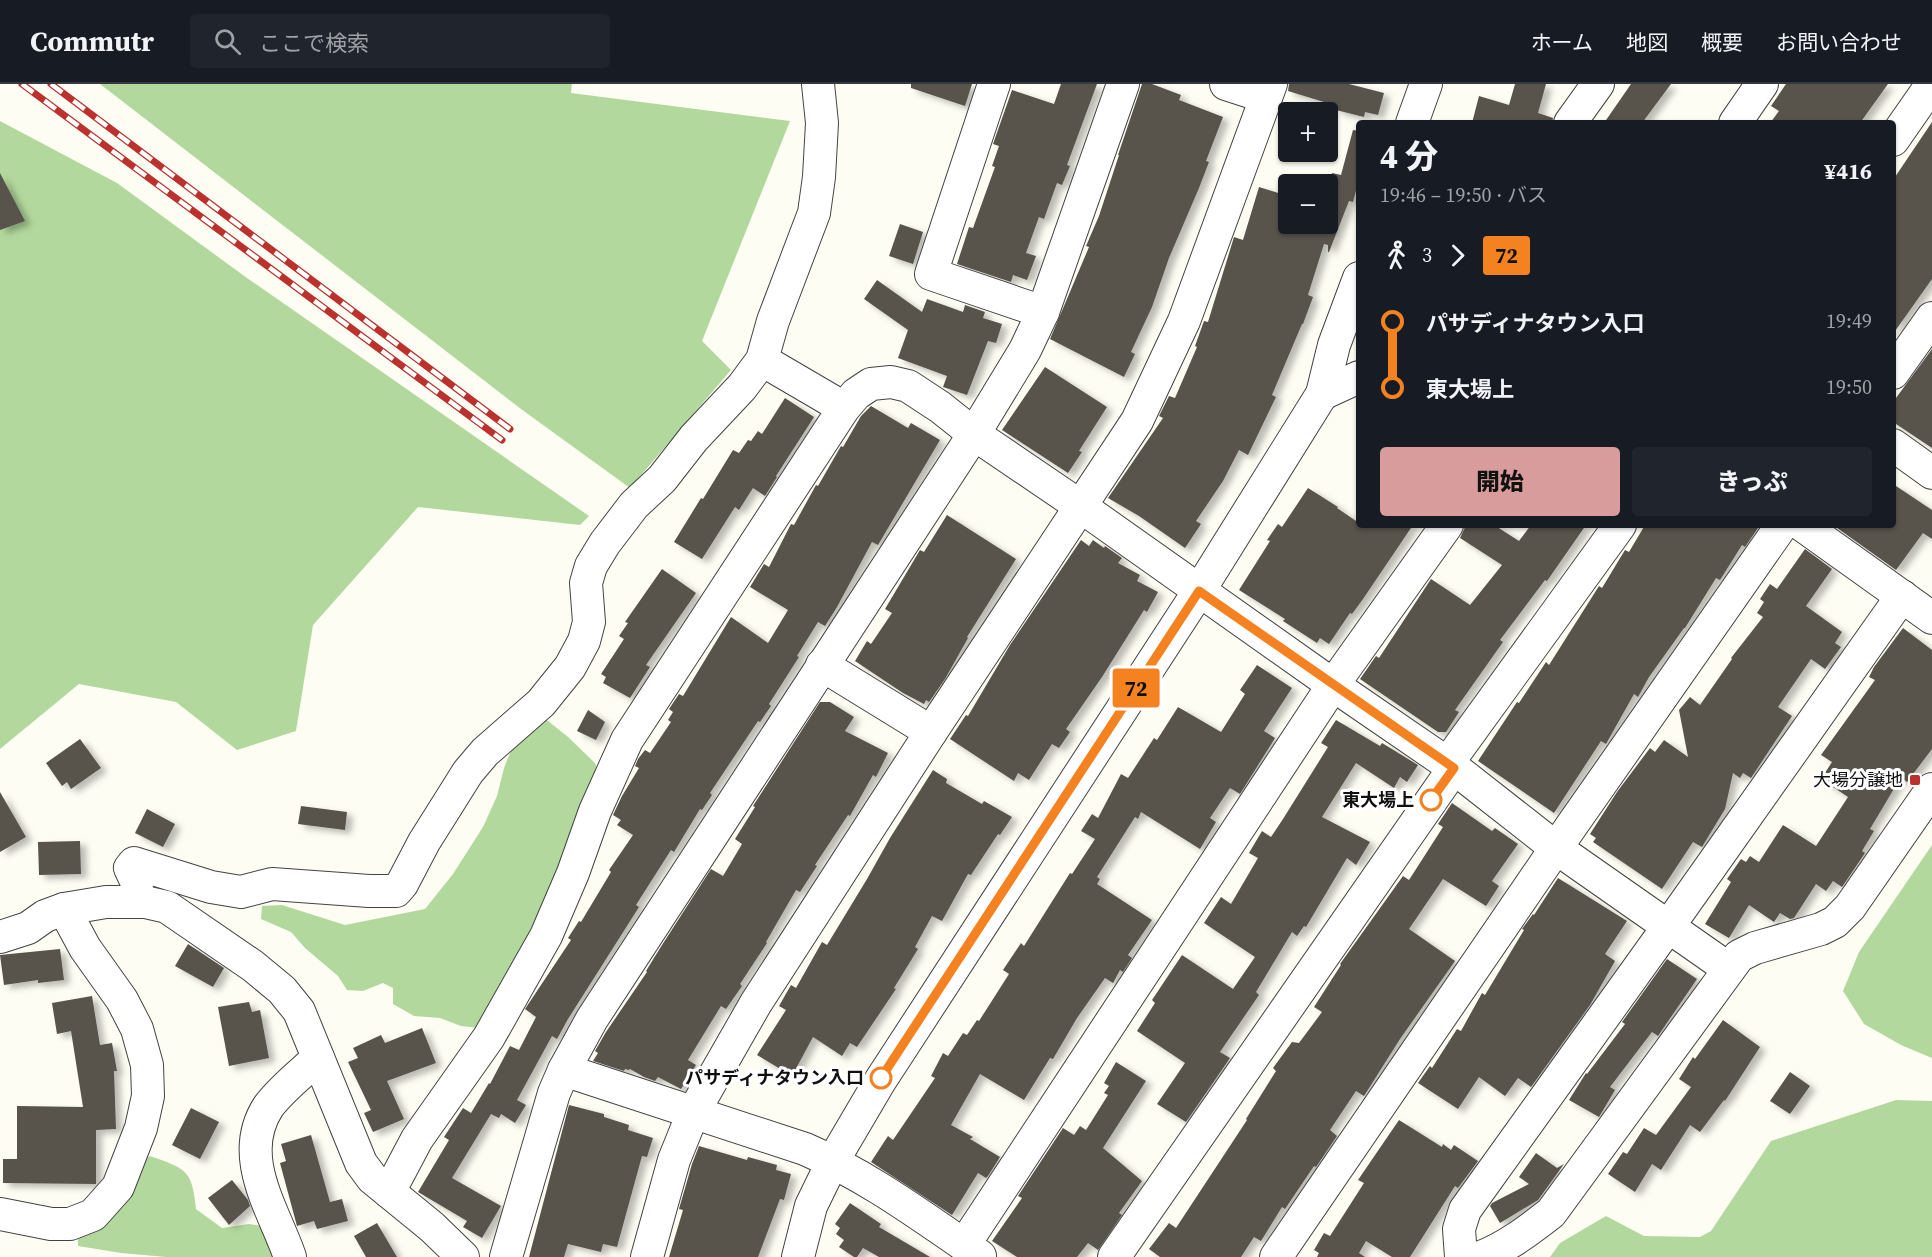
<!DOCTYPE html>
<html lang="ja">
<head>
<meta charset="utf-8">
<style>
	:root { --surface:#171b24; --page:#20242c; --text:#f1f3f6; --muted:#9ea1a6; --line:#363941; --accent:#d89c9c }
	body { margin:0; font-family:"Source Serif 4","Noto Sans JP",serif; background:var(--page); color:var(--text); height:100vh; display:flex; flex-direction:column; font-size:22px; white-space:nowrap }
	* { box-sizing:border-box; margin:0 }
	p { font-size:20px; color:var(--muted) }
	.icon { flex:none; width:33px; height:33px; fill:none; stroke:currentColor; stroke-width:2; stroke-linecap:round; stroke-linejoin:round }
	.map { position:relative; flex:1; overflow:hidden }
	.drawer { position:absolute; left:1356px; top:36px; width:540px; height:408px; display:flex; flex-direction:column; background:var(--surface); border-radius:6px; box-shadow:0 2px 4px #0004 }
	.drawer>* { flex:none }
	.badge { padding:0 12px; border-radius:4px; font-size:21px; line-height:39px }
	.controls { position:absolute; left:1278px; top:18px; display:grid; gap:12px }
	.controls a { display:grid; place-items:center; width:60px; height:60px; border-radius:6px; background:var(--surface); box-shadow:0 2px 4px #0004; font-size:30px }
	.map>.badge { position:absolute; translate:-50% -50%; box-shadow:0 0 0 3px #fff }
	.legs { display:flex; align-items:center; gap:9px; height:66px; padding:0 24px; font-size:20px }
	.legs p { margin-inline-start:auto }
	.overview { display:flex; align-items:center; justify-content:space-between; height:102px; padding:0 24px }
	h1 { font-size:33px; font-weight:800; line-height:45px }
	.button { display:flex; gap:12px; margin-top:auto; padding:12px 24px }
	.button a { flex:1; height:69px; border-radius:6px; background:var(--accent); color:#111; font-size:24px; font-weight:800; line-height:69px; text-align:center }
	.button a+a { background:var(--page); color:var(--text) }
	ul { padding:0 24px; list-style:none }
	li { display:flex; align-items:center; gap:21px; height:66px; font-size:22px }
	li i { display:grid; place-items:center; width:9px; height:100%; margin:0 8px; background:currentColor }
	li i::after { content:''; width:15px; height:15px; margin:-8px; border:4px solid; border-radius:50%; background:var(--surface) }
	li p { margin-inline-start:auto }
	li:first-child i { background:linear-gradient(#0000 50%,currentColor 0) }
	li:last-child i { background:linear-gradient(currentColor 50%,#0000 0) }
	header { display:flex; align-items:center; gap:36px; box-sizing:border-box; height:84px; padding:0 30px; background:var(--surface); border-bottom:2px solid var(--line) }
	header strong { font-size:28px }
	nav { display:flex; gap:33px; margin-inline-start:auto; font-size:21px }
	.search { width:420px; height:54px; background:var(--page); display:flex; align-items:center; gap:15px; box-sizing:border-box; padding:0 21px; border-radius:6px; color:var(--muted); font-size:22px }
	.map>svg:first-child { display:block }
	.forest { fill:#b3d89d }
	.building { fill:#58524c; filter:url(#shadow) }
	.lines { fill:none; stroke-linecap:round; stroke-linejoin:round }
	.minor-casing { stroke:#434343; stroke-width:34 }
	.minor { stroke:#fff; stroke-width:32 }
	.rail-casing { stroke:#ba312d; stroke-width:7 }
	.rail { stroke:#fff; stroke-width:4.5; stroke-dasharray:14; stroke-linecap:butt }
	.line-1-casing { stroke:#fff; stroke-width:14 }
	.line-1 { stroke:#f58220; stroke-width:9 }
	.poi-dot { fill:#ba312d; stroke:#fff; stroke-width:2 }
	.stop-1-dot { fill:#fff; stroke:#f58220; stroke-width:3 }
	.labels { text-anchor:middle; stroke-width:6; stroke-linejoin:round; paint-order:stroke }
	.poi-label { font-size:18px; fill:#101010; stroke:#fff; text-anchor:end }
	.stop-label { font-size:18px; font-weight:bold; fill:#101010; stroke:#fff; text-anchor:end }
</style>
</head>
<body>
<header>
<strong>Commutr</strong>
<div class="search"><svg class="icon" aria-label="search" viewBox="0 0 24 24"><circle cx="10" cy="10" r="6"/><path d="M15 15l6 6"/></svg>ここで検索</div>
<nav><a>ホーム</a><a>地図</a><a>概要</a><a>お問い合わせ</a></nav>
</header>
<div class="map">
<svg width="1932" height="1173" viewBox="0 0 1932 1173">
	<defs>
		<filter id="shadow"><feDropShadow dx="6" dy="4" stdDeviation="3" flood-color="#0004"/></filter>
	</defs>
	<rect width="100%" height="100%" fill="#fefdf3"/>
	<!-- forest -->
	<g class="forest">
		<polygon points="100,0 572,0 571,9 790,37 702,257 731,286 630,404 521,325"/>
		<polygon points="0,37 117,99 247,194 589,432 580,441 418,423 313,541 296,647 237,666 176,618 79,600 0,665"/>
		<polygon points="543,633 568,653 595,679 599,691 566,786 479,944 461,942 440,934 414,932 393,920 393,904 383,899 363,907 347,906 338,892 305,864 291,848 261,835 262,822 282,821 345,841 425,825 453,790 483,743 497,712 504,684 514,659"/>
		<polygon points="1932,761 1932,974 1901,961 1864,940 1843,907 1859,868"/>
		<polygon points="1896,1016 1932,1017 1932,1173 1550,1173 1560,1159 1606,1132 1644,1152 1700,1153 1711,1147 1771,1057"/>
		<path d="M150,1072C186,1085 192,1085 196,1125L222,1144L249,1140L264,1142L281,1173H166L121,1169L78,1162V1155L133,1083Z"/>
	</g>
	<!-- building -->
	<g class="building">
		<polygon points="911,0 972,0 965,22 911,4"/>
		<polygon points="1061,0 1097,0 1067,81 1070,82 1062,101 1057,99 1044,135 1039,133 1026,169 1036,172 1027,196 1013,191 1011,198 957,180 969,143 973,144 995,83 992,82 999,62 993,60 1012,6 1054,20"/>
		<polygon points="1142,0 1152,0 1181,11 1179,16 1223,33 1206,77 1209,78 1199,104 1169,174 1152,223 1131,268 1135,270 1124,293 1050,255 1089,163 1086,162 1099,132 1119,71 1118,71"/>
		<polygon points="1289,0 1349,0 1384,9 1378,31 1365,28 1364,33 1336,26 1337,22 1288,7"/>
		<polygon points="1515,0 1546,0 1538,29 1553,34 1552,39 1472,39 1479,12 1509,21"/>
		<polygon points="1631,0 1671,0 1642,39 1604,39"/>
		<polygon points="1786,0 1888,0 1860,39 1770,39 1779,27 1771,22"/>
		<polygon points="1932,38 1932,195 1893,250 1893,96"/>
		<polygon points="1353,46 1359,47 1359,95 1353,118 1349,117 1329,168 1328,168 1328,161 1324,160 1308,211 1313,213 1303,240 1302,240 1272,311 1276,313 1248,371 1239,366 1223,397 1196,437 1201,440 1185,464 1139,432 1108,414 1163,334 1159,332 1169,312 1175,314 1197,263 1195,262 1204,237 1208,238 1234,153 1243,156 1259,103 1288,112 1288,140 1328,140 1328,92 1331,93 1332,89 1341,91"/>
		<polygon points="0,89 25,137 0,146"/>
		<polygon points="900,140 923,148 913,180 889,172"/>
		<polygon points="877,196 922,228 927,215 963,228 965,221 985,228 983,234 1002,240 996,259 988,257 967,311 943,303 947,292 898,274 908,246 864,215"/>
		<polygon points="1932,265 1932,364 1893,338 1893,318"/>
		<polygon points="1045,283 1107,323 1079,367 1082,368 1068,389 1002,346"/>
		<polygon points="785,314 814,333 776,392 777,393 765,412 753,404 739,426 735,423 702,475 674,458 701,414 703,415 733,366 739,369 748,356 751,357 758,347 762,350"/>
		<polygon points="871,322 908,344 911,339 940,356 878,461 872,458 837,523 825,542 818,538 797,572 799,573 769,620 771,622 760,638 758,637 710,709 712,711 702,726 700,725 674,768 671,766 636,821 639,823 568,935 557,955 552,952 517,1016 526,1021 515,1039 501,1030 499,1034 491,1030 452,1094 501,1122 482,1154 463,1143 467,1137 418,1108 449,1056 444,1053 463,1024 471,1029 489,999 490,1000 510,962 519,966 536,933 525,925 571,856 568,854 579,837 581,838 611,788 609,786 633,751 617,741 621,736 613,731 622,712 639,684 635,682 638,675 645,666 650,669 671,638 668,636 673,628 669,625 679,610 683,612 731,533 768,559 788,526 750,503 764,480 769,483 791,440 794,441 816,401 818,402 841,362 843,363 861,332"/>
		<polygon points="1893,400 1932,426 1932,455 1923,449 1896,486 1833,441 1893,441"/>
		<polygon points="1308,404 1338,423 1337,424 1359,439 1359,441 1413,441 1363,515 1352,530 1350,529 1329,560 1320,554 1317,559 1283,537 1285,535 1239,506 1270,457 1267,456 1278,440 1282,443"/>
		<polygon points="947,431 1016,475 967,553 968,554 945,595 929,618 926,616 924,620 903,609 855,577 867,557 871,560 892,529 885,525 920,466 924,468"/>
		<polygon points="1466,441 1494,441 1519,457 1531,441 1586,441 1547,497 1545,496 1500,556 1503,558 1455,626 1459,628 1446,648 1438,648 1360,595 1376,572 1379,574 1431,495 1470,521 1502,481 1460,454"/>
		<polygon points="1645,441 1760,441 1745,463 1742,461 1720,496 1716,494 1685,544 1684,544 1649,593 1638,613 1634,610 1606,660 1601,657 1554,729 1478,677 1517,618 1519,619 1546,578 1549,581 1599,502 1602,504 1625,466 1629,468"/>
		<polygon points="1081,456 1089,462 1093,456 1104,464 1105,462 1122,474 1118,479 1140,491 1137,497 1158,508 1147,528 1144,526 1102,593 1066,645 1070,648 1059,664 1052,660 1029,696 1018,689 1014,697 950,655 966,631 968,632 1010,561"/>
		<polygon points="1805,465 1832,485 1806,522 1842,548 1835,559 1841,563 1825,585 1811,575 1778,623 1792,632 1751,694 1743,689 1740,694 1733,689 1725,725 1702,763 1693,758 1662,805 1593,758 1596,754 1590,750 1617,708 1650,664 1655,668 1664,656 1688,673 1679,626 1690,613 1700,621 1732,575 1731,574 1763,533 1757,529 1764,518 1760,515 1770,500 1777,505"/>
		<polygon points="662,485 696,509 646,581 650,583 630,614 603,599 606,593 601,590 624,555 619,552 628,539 625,538"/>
		<polygon points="1903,544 1932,566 1932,665 1907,698 1901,693 1870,745 1874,747 1862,767 1865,769 1842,803 1833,797 1826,807 1816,800 1794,834 1790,835 1780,829 1774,838 1749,821 1729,854 1705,840 1731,798 1727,795 1741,775 1746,778 1750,772 1759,778 1783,741 1816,762 1848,713 1821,695 1832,678 1821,671 1875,596 1869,593 1874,583"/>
		<polygon points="1257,581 1292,604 1264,647 1275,654 1240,710 1230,704 1210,734 1216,738 1200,765 1141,728 1138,735 1135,733 1097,793 1100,795 1097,800 1152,836 1128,871 1132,874 1123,888 1120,886 1113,899 1105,894 1077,934 1053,975 1050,974 1024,1016 980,990 951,1041 973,1053 970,1055 1000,1073 988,1092 986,1094 978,1089 952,1131 871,1078 888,1052 893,1056 935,994 931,992 943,969 948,972 963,949 967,951 977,936 979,937 1009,890 1003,886 1021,859 1024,862 1070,789 1072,790 1095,755 1081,747 1092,730 1098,734 1121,690 1128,694 1154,654 1157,656 1178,623 1221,648 1245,610 1240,606"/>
		<polygon points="820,618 830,618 854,633 845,647 888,669 876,693 873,691 850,732 848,731 815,781 817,782 800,808 796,806 766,858 767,859 740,900 742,902 726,925 721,922 688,976 696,981 681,1005 658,993 655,997 644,993 630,985 629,986 625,985 624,987 593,977 598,969 595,967 606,948 647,888 646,887 662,861 711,785 723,792 742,760 735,755 755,723 753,722"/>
		<polygon points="588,626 605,638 596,656 577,647"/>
		<polygon points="1336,636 1380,662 1382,659 1418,681 1407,698 1400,693 1394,704 1356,679 1322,733 1370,758 1356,781 1347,774 1306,843 1304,842 1297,852 1292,848 1256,908 1259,911 1220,968 1230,974 1186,1038 1157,1020 1185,979 1137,947 1155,919 1152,916 1182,871 1233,905 1255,873 1204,839 1221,813 1231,820 1258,774 1249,769 1262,747 1271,753 1283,735 1328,663 1321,659"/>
		<polygon points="80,655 101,684 71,705 67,698 62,702 46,679"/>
		<polygon points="933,686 947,695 946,699 982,720 984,717 1012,733 1000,751 998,750 971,791 968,790 942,837 932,832 915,863 918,865 894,904 896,905 857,963 850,959 842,972 813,953 792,992 757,971 786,926 779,922 791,901 796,904 822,858 827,861 867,795 890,754"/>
		<polygon points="0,708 26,753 0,768"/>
		<polygon points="1452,719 1492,747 1495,744 1518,760 1492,797 1499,802 1486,822 1443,795 1409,845 1455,877 1400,955 1364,1012 1356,1007 1330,1046 1337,1052 1316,1083 1314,1082 1285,1125 1282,1123 1261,1157 1254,1153 1241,1173 1160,1173 1149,1165 1169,1139 1176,1144 1247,1036 1246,1035 1276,987 1273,984 1292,958 1299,959 1322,928 1314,923 1341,881 1340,880 1403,792 1409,796 1443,743 1438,740"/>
		<polygon points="301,722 347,728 345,746 298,740"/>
		<polygon points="147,725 175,740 163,763 135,749"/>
		<polygon points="80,757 81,790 39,791 38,758"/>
		<polygon points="1558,794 1627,837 1605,870 1615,877 1590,921 1531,1003 1518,994 1505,1012 1479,993 1458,1025 1418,999 1430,982 1432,984 1457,945 1461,947 1482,909 1485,911 1524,846 1522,845 1533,830 1534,831"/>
		<polygon points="188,860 224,884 213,903 175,882"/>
		<polygon points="60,865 64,896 38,899 38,896 4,901 0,871"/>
		<polygon points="1667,875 1697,895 1658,952 1652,948 1610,1003 1615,1006 1599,1033 1569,1016 1586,989 1587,990 1625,940 1622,938"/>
		<polygon points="92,912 100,961 112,959 117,987 114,987 116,1045 96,1046 96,1100 3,1099 3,1075 17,1075 17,1022 83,1023 71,947 57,950 52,919"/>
		<polygon points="249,918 252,928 260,926 269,974 229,982 218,923"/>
		<polygon points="1723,936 1760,963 1725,1017 1724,1016 1700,1048 1690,1041 1661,1086 1652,1080 1635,1108 1608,1090 1623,1068 1627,1070 1644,1044 1656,1051 1691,1003 1679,995 1693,973 1695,975"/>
		<polygon points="422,944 436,979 387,997 404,1035 373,1048 364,1029 371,1026 348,978 358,974 353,964 381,951 385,959"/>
		<polygon points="1116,978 1146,997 1103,1064 1142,1097 1119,1129 1122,1131 1098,1166 1088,1159 1077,1173 1017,1173 992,1157 1022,1114 1018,1112 1063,1044 1074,1051 1080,1042 1086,1046 1108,1011 1104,1009 1109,1002 1104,999"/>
		<polygon points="1790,988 1810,1002 1790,1030 1770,1017"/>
		<polygon points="569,1021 604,1030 604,1033 629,1041 628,1046 653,1054 647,1073 642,1072 617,1163 603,1160 601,1168 568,1160 564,1173 529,1173"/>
		<polygon points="191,1024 219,1038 200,1075 172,1061"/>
		<polygon points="1399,1036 1442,1063 1443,1060 1451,1066 1454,1061 1478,1077 1458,1104 1455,1102 1410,1173 1392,1173 1366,1157 1359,1169 1365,1173 1317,1173 1319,1169 1314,1166 1324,1149 1330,1152 1364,1099 1358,1096"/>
		<polygon points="311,1051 330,1118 342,1115 348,1137 317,1145 314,1137 297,1142 280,1079 286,1077 281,1060"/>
		<polygon points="699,1062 747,1076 748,1073 777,1081 776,1086 791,1090 784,1116 780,1115 758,1173 669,1173 683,1126 679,1125 692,1080"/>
		<polygon points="1536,1069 1557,1084 1564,1080 1538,1116 1500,1139 1490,1122 1492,1119 1529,1100 1519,1093"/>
		<polygon points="232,1096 248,1116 250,1122 229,1141 208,1114"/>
		<polygon points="850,1119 881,1140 879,1143 930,1173 879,1173 863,1164 857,1173 854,1173 839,1163 844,1156 836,1150 840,1144 835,1140"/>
		<polygon points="377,1139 397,1173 366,1173 354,1152"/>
	</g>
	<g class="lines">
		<!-- minor casing -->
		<g class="minor-casing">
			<g id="minor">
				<polyline points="994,0 931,190 1043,228"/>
				<polyline points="1226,0 1266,13"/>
				<polyline points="1412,39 1426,0"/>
				<polyline points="1570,39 1598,0"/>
				<polyline points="1735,39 1762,0"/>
				<polyline points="1893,56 1932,0"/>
				<polyline points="762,276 844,324"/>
				<polyline points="1893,289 1932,234"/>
				<polyline points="1322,310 1359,293"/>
				<polyline points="1893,361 1932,389"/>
				<polyline points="1802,441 1932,534"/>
				<polyline points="822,581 931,648"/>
				<polyline points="1447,680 1620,441"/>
				<polyline points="136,817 137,799 130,784 134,779 211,803 241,808 272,800 369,807 396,807 402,800 424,758 468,688 485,668 541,619 570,583 584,557 589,538 586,499 591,482 605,459 634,421 662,395 694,354 742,303 762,276 773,237 814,129 819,93 822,39 818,0"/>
				<polyline points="0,853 28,844 45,832 64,825 106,818 145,818 167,823 253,882 282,906 299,927 361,1079 372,1094 432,1143 463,1173"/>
				<path d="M564,986L805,1065C868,1092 924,1134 980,1172"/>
				<polyline points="389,1108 417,1055 489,953 546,852 573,789 595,727 627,656 844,324 856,310 871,300 891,298 908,302 940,323 974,350 1080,422 1333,601 1454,684 1556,764 1729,885"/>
				<polyline points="0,1130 51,1140 70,1140 93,1131 118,1103 141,1044 148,1012 147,981 137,945 122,916 85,864 64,825"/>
				<polyline points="964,1161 1333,601 1447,441"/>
				<path d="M290,1173C274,1126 236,1073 268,1023C281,1005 301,990 318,974"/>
				<polyline points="506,1173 554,1009 564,986 592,935 974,350 1025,266 1043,228 1123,0"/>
				<polyline points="647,1173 674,1076 693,1029 756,919 931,648 1137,337 1184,237 1271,0"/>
				<polyline points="798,1173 811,1122 833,1077 880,997 1199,507 1322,310 1334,261 1359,194"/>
				<polyline points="1114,1173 1454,684"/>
				<polyline points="1276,1173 1556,764 1782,441"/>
				<polyline points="1461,1173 1459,1145 1465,1126 1668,843 1902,512"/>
				<path d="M1481,1173C1507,1163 1529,1146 1551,1129L1739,872L1755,864L1821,845L1835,838L1850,823L1932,705"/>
			</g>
		</g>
		<!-- minor -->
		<use href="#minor" class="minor"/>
		<!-- rail casing -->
		<g class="rail-casing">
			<g id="rail">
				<polyline points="22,0 502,356"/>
				<polyline points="51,0 510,345"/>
			</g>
		</g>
		<!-- rail -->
		<use href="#rail" class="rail"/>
	</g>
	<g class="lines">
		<!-- line-1 casing -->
		<g class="line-1-casing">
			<polyline id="line-1" points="881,994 1199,507 1454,684 1431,716"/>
		</g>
		<!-- line-1 -->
		<use href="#line-1" class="line-1"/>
	</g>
	<!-- markers -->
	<rect class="poi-dot" x="1909" y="690" width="12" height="12" rx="3"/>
	<g class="stop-1-dot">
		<circle cx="1431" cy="716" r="10"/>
		<circle cx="881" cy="994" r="10"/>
	</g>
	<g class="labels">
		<!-- poi labels -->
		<g class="poi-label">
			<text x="1903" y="702">大場分譲地</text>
		</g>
		<!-- stop labels -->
		<g class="stop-label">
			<text x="1414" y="722">東大場上</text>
			<text x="864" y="1000">パサディナタウン入口</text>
		</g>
	</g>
</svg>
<div class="controls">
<a>+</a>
<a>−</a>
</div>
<b class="badge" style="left:1136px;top:604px;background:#f58220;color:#111">72</b>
<section class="drawer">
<div class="overview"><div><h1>4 分</h1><p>19:46 – 19:50 · バス</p></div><b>¥416</b></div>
<div class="legs"><svg class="icon" aria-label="walk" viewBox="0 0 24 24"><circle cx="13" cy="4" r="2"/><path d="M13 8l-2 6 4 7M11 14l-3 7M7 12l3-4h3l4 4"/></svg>3<svg class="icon" aria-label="forward" viewBox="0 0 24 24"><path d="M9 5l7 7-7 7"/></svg><b class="badge" style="background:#f58220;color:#111">72</b></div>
<ul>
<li><i style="color:#f58220"></i><b>パサディナタウン入口</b><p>19:49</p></li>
<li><i style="color:#f58220"></i><b>東大場上</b><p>19:50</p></li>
</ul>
<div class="button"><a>開始</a><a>きっぷ</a></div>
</section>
</div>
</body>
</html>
